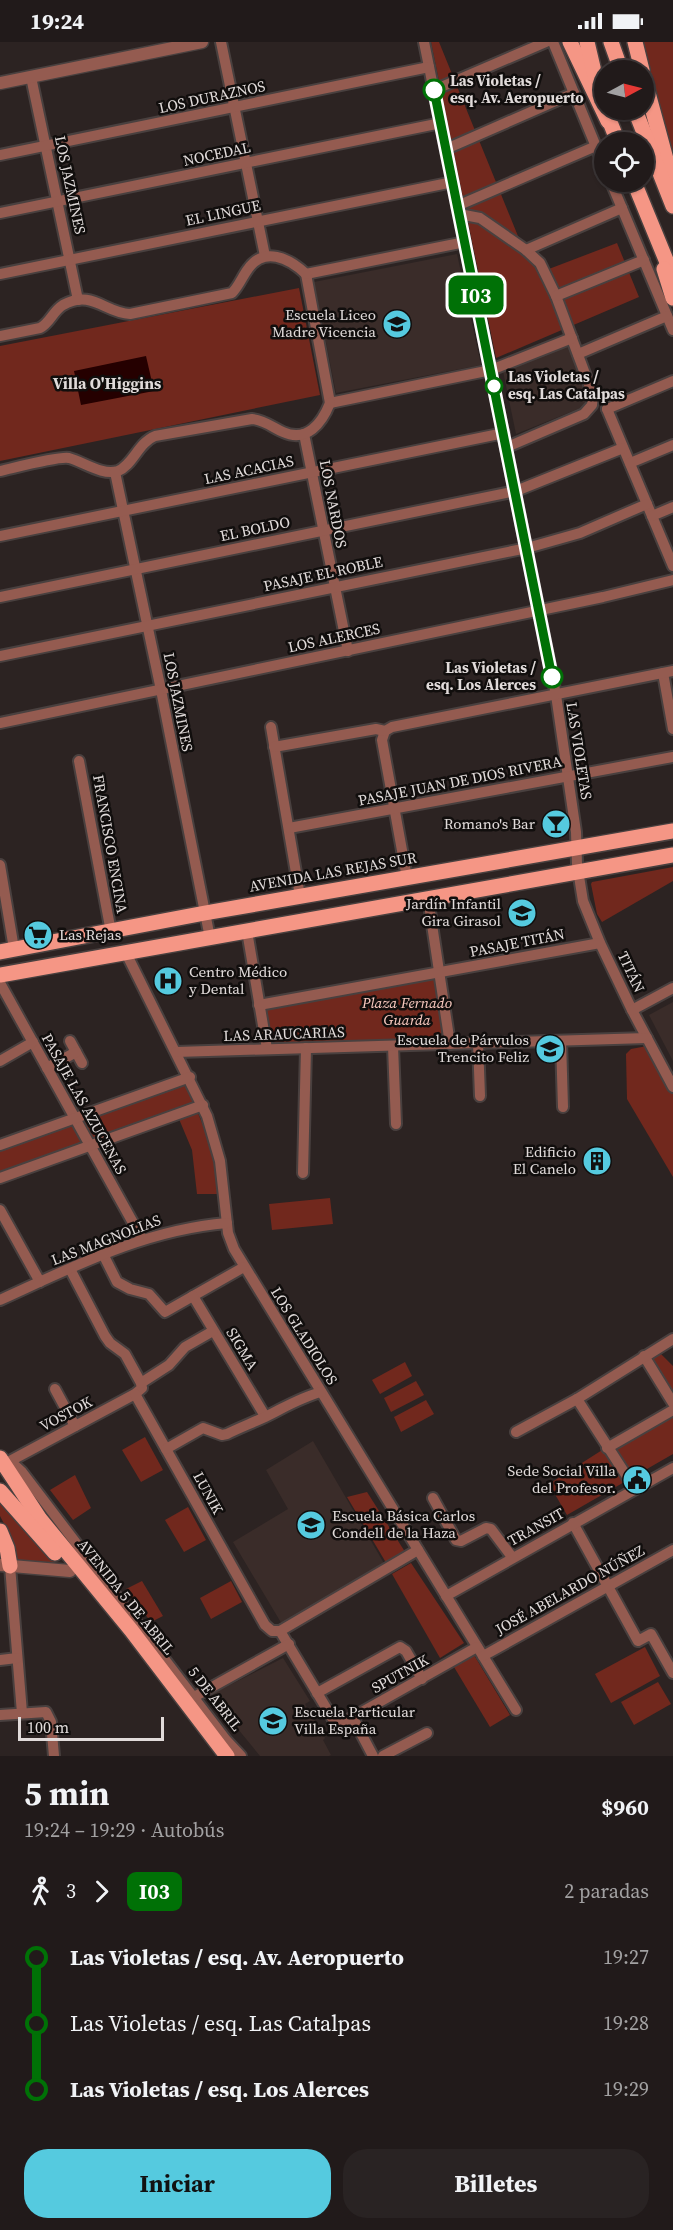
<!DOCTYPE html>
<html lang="es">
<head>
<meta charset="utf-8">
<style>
	:root { --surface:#211a1a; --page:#292323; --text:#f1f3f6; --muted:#a2a1a2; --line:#3e3839; --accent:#55cadf }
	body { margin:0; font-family:"Source Serif 4",serif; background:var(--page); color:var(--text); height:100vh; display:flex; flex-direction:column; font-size:22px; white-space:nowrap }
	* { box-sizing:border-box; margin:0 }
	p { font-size:20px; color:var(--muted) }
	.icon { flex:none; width:33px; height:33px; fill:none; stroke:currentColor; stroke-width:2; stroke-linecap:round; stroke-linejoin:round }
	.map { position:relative; height:1714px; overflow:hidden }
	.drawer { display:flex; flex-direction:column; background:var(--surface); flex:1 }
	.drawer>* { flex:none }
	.badge { padding:0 12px; border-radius:9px; font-size:21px; line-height:39px }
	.needle { width:39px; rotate:83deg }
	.fabs { position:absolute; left:594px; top:18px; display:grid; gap:12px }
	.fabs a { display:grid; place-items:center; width:60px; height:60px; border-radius:50%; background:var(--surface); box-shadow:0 2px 4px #0004,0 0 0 2px var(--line); font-size:30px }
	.scale { position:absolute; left:18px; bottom:15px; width:146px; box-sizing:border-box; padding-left:6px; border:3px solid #e1dbda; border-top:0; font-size:16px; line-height:21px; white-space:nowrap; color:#e1dbda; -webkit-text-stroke:4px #110e0d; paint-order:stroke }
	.map>.badge { position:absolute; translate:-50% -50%; box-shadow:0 0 0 3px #fff }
	.legs { display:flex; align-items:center; gap:9px; height:66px; padding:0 24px; font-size:20px }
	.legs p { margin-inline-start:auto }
	.head { display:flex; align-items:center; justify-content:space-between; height:102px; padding:0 24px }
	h1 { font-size:33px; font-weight:700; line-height:45px }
	.cta { display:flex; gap:12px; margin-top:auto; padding:12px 24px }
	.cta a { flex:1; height:69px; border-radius:24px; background:var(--accent); color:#111; font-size:24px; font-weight:700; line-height:69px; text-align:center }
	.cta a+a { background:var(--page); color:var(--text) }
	ul { padding:0 24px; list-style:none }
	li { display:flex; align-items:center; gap:21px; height:66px; font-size:22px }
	li i { display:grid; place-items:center; width:9px; height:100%; margin:0 8px; background:currentColor }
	li i::after { content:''; width:15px; height:15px; margin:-8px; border:4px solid; border-radius:50%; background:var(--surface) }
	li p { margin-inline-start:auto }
	li:first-child i { background:linear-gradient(#0000 50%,currentColor 0) }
	li:last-child i { background:linear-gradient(currentColor 50%,#0000 0) }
	.status { display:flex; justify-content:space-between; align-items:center; height:42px; padding:0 30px; background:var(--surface); direction:ltr }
	.status svg { height:16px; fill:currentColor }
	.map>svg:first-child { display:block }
	.built { fill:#3a2c29 }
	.green { fill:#71281d }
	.water { fill:#250000 }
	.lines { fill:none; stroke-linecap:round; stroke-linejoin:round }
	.minor-casing { stroke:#49403f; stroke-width:14 }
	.tertiary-casing { stroke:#49403f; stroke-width:15 }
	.primary-casing { stroke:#49403f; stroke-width:18 }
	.minor { stroke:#945b50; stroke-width:10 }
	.tertiary { stroke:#945b50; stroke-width:12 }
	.primary { stroke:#f59685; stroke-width:15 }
	.line-1-casing { stroke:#fff; stroke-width:14 }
	.line-1 { stroke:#007106; stroke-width:9 }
	.stop-1-dot { fill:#fff; stroke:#007106; stroke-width:3 }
	.labels { text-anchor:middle; stroke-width:5; stroke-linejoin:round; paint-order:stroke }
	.stop-label { font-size:15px; font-weight:bold; fill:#e1dbda; stroke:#110e0d; text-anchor:start }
	.street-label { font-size:15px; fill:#e1dbda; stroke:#110e0d }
	.poi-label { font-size:15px; fill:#e1dbda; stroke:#110e0d; text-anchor:end }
	.park-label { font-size:15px; font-style:italic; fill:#facac0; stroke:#110e0d }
	.neighbourhood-label { font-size:16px; font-weight:bold; fill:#e1dbda; stroke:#110e0d }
</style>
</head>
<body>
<div class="status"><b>19:24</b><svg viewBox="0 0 49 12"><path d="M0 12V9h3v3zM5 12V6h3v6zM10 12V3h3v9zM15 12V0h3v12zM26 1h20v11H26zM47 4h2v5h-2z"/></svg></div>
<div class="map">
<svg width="673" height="1714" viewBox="0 0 673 1714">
	<rect width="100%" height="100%" fill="#2c2322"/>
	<!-- built -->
	<g class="built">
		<polygon points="457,212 481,323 336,351 314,240"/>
		<polygon points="567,302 590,358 588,363 516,392 503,329"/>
		<polygon points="530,860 533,879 515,882 512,863"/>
		<polygon points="673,960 673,1019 649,973"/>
		<polygon points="313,1399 385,1523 283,1584 233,1500 288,1467 266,1428"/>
		<polygon points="283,1616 310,1659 305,1662 325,1696 323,1698 331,1713 329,1714 260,1714 210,1653"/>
	</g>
	<!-- green -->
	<g class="green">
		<polygon points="431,0 439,0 520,199 541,230 617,201 639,255 496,316"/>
		<polygon points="640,0 673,0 673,121"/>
		<polygon points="299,246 320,353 0,419 0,304"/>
		<polygon points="673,825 673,839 602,880 597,872 591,842 592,840"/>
		<polygon points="436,936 442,990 438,996 279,1002 272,1000 269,996 264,964"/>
		<polygon points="647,1004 673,1052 673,1135 627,1057 626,1012 631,1007"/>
		<polygon points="185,1041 194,1062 0,1133 0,1105"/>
		<path d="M197,1069C209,1096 217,1123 220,1152H197L192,1108L179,1077Z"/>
		<polygon points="330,1156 333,1182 272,1188 269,1162"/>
		<polygon points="658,1309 673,1324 673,1412 567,1473 549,1442 671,1364 642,1319"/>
		<polygon points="405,1320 412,1334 380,1352 372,1338"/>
		<polygon points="416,1339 424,1353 391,1370 384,1356"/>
		<polygon points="426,1358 434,1372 401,1390 394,1375"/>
		<polygon points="145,1395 163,1428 141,1440 122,1408"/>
		<polygon points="75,1433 91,1466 73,1478 50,1448"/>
		<polygon points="367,1450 407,1513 388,1524 347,1455"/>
		<polygon points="0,1459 55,1521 16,1518 9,1491 0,1474"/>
		<polygon points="188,1465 206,1498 184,1510 165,1478"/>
		<polygon points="411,1521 464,1601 440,1616 392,1532"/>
		<polygon points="142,1539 163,1574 151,1580 126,1547"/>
		<polygon points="231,1539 242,1560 211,1577 200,1556"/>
		<polygon points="645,1605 660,1634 611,1661 595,1632"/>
		<polygon points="474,1613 510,1673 490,1685 454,1625"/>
		<polygon points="658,1640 671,1662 634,1683 621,1660"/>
	</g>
	<!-- water -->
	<polygon class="water" points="146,314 154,349 81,363 74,329"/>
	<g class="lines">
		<!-- minor casing -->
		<g class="minor-casing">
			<g id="minor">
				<polyline points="221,0 265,214"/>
				<polyline points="424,0 556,653 576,790 577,822 583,859 600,901 632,968 673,1045"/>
				<polyline points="553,0 604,124"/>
				<polyline points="31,35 78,258"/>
				<polyline points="434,48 546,0"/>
				<polyline points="446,107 574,51"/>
				<polyline points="0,113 429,25"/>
				<polyline points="611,140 673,288"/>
				<polyline points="457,164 596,104"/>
				<polyline points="0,171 441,81"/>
				<polyline points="459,172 480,176 526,208 540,221 556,254 593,353 592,363 584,372 507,405"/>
				<polyline points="526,208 622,166"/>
				<polyline points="0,232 453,140"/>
				<polyline points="306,232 465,200"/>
				<polyline points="306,232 330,361"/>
				<polyline points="556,254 644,218"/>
				<path d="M0,294L40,286C50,281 53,269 63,263C92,247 105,271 130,272L232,251C239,244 242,235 248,227C264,204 289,216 306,232"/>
				<polyline points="578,312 667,274"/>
				<polyline points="330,361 491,328 572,296"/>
				<polyline points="607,367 673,524"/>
				<polyline points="607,367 673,339"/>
				<polyline points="304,392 348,609"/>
				<polyline points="630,421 673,403"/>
				<path d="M0,429C14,426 58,414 69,416C84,420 102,434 118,429C133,423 138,401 155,394L252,377C264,378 272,385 283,390C307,401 322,381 330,361"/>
				<polyline points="115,430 161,648 210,896"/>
				<polyline points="652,474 673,465"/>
				<polyline points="0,494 504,391"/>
				<polyline points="0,555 516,449 623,406"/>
				<polyline points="0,614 527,506 580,491 647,462"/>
				<polyline points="663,631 673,687"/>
				<polyline points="0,681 603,555 673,538"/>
				<polyline points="271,685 300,854"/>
				<polyline points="385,689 382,698 407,836"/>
				<polyline points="274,705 376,687 385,689 392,685 673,629"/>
				<polyline points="79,719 111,890"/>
				<polyline points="289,786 673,715"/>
				<polyline points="0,823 14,907"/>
				<polyline points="428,856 450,1002"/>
				<polyline points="247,889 267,1007"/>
				<polyline points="126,911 207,1074 220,1119 228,1191 234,1207 516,1668"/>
				<polyline points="0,941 142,1197"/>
				<polyline points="259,963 600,901"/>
				<polyline points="632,968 673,946"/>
				<polyline points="70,999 82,1021"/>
				<polyline points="561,999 563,1065"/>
				<polyline points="478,1001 480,1054"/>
				<polyline points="393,1004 396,1082"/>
				<polyline points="176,1010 647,996"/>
				<polyline points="0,1019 33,1000"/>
				<polyline points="47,1026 76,1010"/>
				<polyline points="0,1103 190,1035"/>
				<polyline points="303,1131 306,1006"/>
				<polyline points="0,1136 203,1063"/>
				<polyline points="0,1168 40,1240"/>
				<polyline points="103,1212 117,1240 130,1247 149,1252 165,1270 244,1225"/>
				<polyline points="70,1227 105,1294 110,1301 125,1312 141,1341 142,1346 135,1352 10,1419 22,1430 226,1698 241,1714"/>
				<polyline points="193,1254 265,1374"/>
				<path d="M0,1258C75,1224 144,1188 227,1181"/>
				<polyline points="644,1314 673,1361"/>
				<polyline points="141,1341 169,1323 185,1305 213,1289"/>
				<polyline points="55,1347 75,1384"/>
				<polyline points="135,1352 265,1583 272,1589 280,1589"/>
				<polyline points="577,1357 635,1447"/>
				<polyline points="516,1390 577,1357 673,1297"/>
				<polyline points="607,1406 673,1368"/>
				<path d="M166,1407L203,1386L222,1393L227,1392C241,1385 255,1380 269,1373C287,1364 302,1355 321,1350"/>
				<polyline points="433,1456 456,1498 461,1499 486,1486 491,1487 512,1515"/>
				<polyline points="573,1481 638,1599 651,1592 673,1631"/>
				<polyline points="10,1524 22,1671"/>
				<polyline points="446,1554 673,1426"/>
				<polyline points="280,1589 337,1684 477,1605"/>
				<polyline points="280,1589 418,1508"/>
				<polyline points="483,1614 673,1508"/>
				<polyline points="0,1618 17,1616"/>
				<polyline points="317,1651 400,1605 406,1609 422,1637"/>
				<polyline points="194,1655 289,1602"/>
				<polyline points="0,1673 46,1670 51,1680 54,1714"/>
				<polyline points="353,1676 373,1714"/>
				<polyline points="383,1714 427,1691"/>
			</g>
		</g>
		<!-- tertiary casing -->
		<g class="tertiary-casing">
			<g id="tertiary">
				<polyline points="0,41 202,0"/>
				<polyline points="0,1523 70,1529"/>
			</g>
		</g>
		<!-- primary casing -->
		<g class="primary-casing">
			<g id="primary">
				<polyline points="570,0 608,79"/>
				<polyline points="587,0 596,38"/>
				<polyline points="611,0 621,28"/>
				<polyline points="635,0 642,28"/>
				<polyline points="644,36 673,143"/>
				<polyline points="635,68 673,164"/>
				<polyline points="606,70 618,100"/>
				<polyline points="634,140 673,235"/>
				<polyline points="664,227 673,256"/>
				<polyline points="0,910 205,871 673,789"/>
				<polyline points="0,933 673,813"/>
				<polyline points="0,1416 40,1477 131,1588 227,1714"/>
				<polyline points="0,1449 55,1511"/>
				<polyline points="0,1489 7,1506 10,1524"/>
			</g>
		</g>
		<!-- minor -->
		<use href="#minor" class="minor"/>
		<!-- tertiary -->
		<use href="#tertiary" class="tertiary"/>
		<!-- primary -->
		<use href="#primary" class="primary"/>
	</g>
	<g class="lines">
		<!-- line-1 casing -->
		<g class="line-1-casing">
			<polyline id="line-1" points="434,48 552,635"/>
		</g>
		<!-- line-1 -->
		<use href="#line-1" class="line-1"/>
	</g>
	<!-- icons -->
	<defs>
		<g id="school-disc" transform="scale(1.5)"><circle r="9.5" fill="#55cadf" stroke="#110e0d"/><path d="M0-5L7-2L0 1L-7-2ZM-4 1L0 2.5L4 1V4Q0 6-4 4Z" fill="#111"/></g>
		<g id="bar-disc" transform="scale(1.5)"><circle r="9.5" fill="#55cadf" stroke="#110e0d"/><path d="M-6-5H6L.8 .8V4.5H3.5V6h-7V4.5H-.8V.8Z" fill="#111"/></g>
		<g id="supermarket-disc" transform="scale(1.5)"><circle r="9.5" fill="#55cadf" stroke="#110e0d"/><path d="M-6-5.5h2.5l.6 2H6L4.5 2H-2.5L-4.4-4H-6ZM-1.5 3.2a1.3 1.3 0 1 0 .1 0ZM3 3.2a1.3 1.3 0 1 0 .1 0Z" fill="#111"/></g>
		<g id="hospital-disc" transform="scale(1.5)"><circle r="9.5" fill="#55cadf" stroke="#110e0d"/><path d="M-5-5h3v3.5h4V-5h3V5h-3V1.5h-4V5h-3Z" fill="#111"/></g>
		<g id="building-disc" transform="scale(1.5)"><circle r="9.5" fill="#55cadf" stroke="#110e0d"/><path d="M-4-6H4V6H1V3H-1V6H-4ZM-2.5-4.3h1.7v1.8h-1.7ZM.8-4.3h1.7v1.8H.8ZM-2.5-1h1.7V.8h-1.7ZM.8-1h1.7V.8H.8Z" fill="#111"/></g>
		<g id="civic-disc" transform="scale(1.5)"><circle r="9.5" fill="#55cadf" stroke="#110e0d"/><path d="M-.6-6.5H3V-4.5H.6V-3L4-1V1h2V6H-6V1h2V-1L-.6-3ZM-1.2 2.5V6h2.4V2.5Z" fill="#111"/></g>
	</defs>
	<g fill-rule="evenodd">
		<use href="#school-disc" x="397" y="282"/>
		<use href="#bar-disc" x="556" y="782"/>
		<use href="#school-disc" x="522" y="871"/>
		<use href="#supermarket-disc" x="38" y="893"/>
		<use href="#hospital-disc" x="168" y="939"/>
		<use href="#school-disc" x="550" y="1007"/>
		<use href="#building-disc" x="597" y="1119"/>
		<use href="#civic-disc" x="637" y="1438"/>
		<use href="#school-disc" x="311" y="1483"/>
		<use href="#school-disc" x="273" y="1679"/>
	</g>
	<!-- markers -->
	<g class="stop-1-dot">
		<circle cx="434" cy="48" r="10"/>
		<circle cx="494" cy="344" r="8"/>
		<circle cx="552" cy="635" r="10"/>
	</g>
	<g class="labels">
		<!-- stop labels -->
		<g class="stop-label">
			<text x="450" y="44">Las Violetas /<tspan x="450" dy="17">esq. Av. Aeropuerto</tspan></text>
			<text x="508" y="340">Las Violetas /<tspan x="508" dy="17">esq. Las Catalpas</tspan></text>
			<text x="536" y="631" text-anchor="end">Las Violetas /<tspan x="536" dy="17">esq. Los Alerces</tspan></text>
		</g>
		<!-- street labels -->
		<g class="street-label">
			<text transform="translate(212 55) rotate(-12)" y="5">LOS DURAZNOS</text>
			<text transform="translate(217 112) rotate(-12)" y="5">NOCEDAL</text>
			<text transform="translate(70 143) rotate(78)" y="5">LOS JAZMINES</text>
			<text transform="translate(223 171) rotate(-12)" y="5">EL LINGUE</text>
			<text transform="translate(249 428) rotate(-12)" y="5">LAS ACACIAS</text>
			<text transform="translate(333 462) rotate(79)" y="5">LOS NARDOS</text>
			<text transform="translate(255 487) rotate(-12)" y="5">EL BOLDO</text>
			<text transform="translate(323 532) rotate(-12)" y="5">PASAJE EL ROBLE</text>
			<text transform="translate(334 596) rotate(-12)" y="5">LOS ALERCES</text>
			<text transform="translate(178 660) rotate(79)" y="5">LOS JAZMINES</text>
			<text transform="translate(579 709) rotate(81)" y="5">LAS VIOLETAS</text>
			<text transform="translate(460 739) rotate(-11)" y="5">PASAJE JUAN DE DIOS RIVERA</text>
			<text transform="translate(110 802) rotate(80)" y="5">FRANCISCO ENCINA</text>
			<text transform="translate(333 830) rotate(-10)" y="5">AVENIDA LAS REJAS SUR</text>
			<text transform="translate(517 901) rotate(-11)" y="5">PASAJE TITÁN</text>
			<text transform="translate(631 930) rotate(65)" y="5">TITÁN</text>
			<text transform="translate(284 992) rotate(-2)" y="5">LAS ARAUCARIAS</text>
			<text transform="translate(84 1062) rotate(61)" y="5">PASAJE LAS AZUCENAS</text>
			<text transform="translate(106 1198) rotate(-21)" y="5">LAS MAGNOLIAS</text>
			<text transform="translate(304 1294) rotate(58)" y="5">LOS GLADIOLOS</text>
			<text transform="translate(242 1307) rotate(59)" y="5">SIGMA</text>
			<text transform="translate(66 1372) rotate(-28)" y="5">VOSTOK</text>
			<text transform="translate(208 1451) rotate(61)" y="5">LUNIK</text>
			<text transform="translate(536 1485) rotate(-29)" y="5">TRANSIT</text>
			<text transform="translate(570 1548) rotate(-29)" y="5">JOSÉ ABELARDO NÚÑEZ</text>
			<text transform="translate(126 1555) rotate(51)" y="5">AVENIDA 5 DE ABRIL</text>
			<text transform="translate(400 1632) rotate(-29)" y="5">SPUTNIK</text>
			<text transform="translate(215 1657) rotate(52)" y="5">5 DE ABRIL</text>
		</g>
		<!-- poi labels -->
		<g class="poi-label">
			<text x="376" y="278">Escuela Liceo<tspan x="376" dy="17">Madre Vicencia</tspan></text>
			<text x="535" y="787">Romano's Bar</text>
			<text x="501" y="867">Jardín Infantil<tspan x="501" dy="17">Gira Girasol</tspan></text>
			<text x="59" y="898" text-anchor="start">Las Rejas</text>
			<text x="189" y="935" text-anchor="start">Centro Médico<tspan x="189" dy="17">y Dental</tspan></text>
			<text x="529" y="1003">Escuela de Párvulos<tspan x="529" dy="17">Trencito Feliz</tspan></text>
			<text x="576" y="1115">Edificio<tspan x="576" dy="17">El Canelo</tspan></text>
			<text x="616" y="1434">Sede Social Villa<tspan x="616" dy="17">del Profesor.</tspan></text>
			<text x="332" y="1479" text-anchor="start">Escuela Básica Carlos<tspan x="332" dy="17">Condell de la Haza</tspan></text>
			<text x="294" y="1675" text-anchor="start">Escuela Particular<tspan x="294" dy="17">Villa España</tspan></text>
		</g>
		<!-- park labels -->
		<g class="park-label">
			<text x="407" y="966">Plaza Fernado<tspan x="407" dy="17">Guarda</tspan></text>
		</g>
		<!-- neighbourhood labels -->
		<g class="neighbourhood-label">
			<text x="107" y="347">Villa O'Higgins</text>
		</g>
	</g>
</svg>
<div class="fabs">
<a><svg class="needle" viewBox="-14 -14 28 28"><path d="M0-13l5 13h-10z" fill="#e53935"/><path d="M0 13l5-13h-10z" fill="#a2a1a2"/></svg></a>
<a><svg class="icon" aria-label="locate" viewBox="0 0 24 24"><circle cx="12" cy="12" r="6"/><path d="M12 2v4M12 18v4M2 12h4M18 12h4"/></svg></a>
</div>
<div class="scale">100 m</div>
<b class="badge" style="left:476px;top:253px;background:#007106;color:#fff">I03</b>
</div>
<section class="drawer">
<div class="head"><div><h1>5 min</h1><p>19:24 – 19:29 · Autobús</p></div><b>$960</b></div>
<div class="legs"><svg class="icon" aria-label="walk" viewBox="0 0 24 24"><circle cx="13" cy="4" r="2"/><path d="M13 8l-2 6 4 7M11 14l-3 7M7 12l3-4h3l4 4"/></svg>3<svg class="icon" aria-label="forward" viewBox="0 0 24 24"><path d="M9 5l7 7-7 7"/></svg><b class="badge" style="background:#007106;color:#fff">I03</b><p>2 paradas</p></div>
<ul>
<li><i style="color:#007106"></i><b>Las Violetas / esq. Av. Aeropuerto</b><p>19:27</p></li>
<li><i style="color:#007106"></i><span>Las Violetas / esq. Las Catalpas</span><p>19:28</p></li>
<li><i style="color:#007106"></i><b>Las Violetas / esq. Los Alerces</b><p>19:29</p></li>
</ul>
<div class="cta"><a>Iniciar</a><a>Billetes</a></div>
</section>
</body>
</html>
